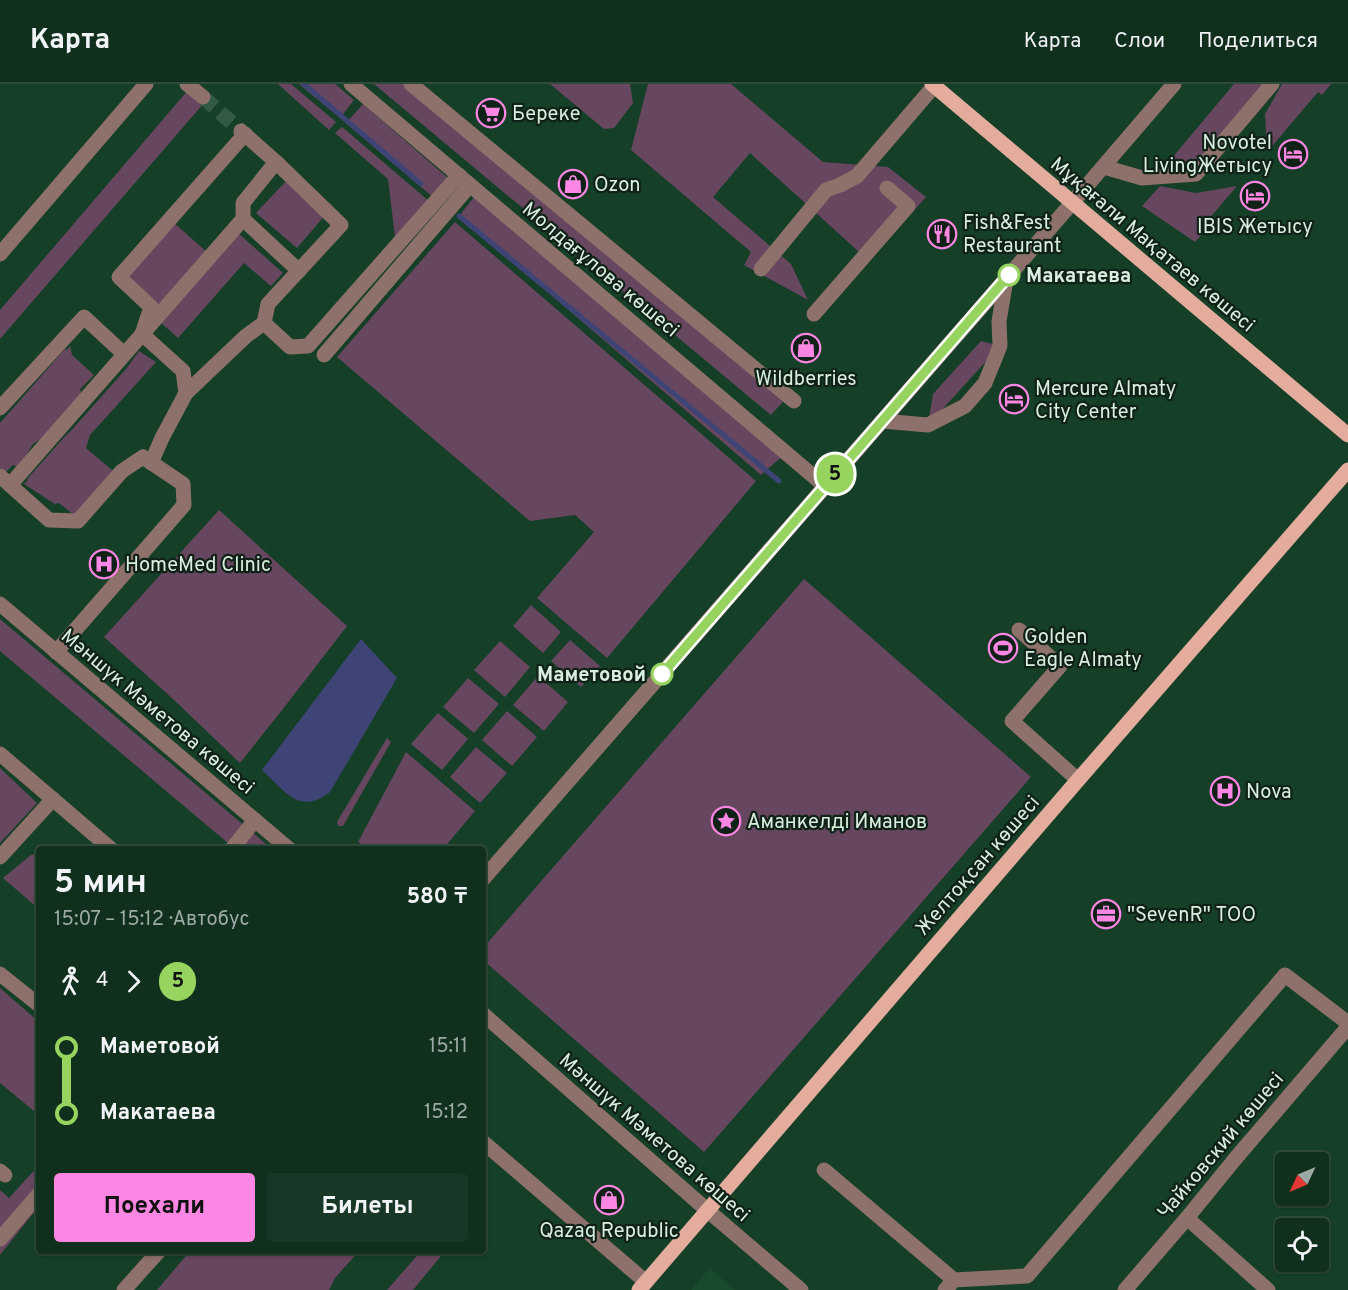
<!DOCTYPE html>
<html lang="ru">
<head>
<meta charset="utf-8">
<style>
	:root { --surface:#102f1d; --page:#193726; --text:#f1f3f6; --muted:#9ca9a4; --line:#304a3b; --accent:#fc86e3 }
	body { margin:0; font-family:Overpass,sans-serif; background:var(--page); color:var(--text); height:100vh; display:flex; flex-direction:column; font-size:22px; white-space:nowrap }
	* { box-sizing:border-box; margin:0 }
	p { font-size:20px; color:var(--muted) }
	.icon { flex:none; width:33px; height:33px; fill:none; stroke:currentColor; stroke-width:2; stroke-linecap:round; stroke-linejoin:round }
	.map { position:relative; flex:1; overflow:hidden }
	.sheet { position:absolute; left:36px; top:762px; width:450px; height:408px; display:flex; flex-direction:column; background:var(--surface); border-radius:6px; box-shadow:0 2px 4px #0004,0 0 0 2px var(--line) }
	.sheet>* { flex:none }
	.badge { padding:0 12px; border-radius:20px; font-size:21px; line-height:39px }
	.needle { width:39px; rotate:226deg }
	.tools { position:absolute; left:1275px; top:1068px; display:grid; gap:12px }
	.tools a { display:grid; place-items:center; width:54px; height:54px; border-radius:6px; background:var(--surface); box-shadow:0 2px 4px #0004,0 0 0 2px var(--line); font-size:30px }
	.map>.badge { position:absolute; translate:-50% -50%; box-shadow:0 0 0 3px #fff }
	.legs { display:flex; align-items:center; gap:9px; height:66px; padding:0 18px; font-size:20px }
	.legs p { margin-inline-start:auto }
	.head { display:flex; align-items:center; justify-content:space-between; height:102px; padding:0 18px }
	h1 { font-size:33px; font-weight:700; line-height:45px }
	.action { display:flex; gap:12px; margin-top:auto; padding:12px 18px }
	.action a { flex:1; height:69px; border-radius:6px; background:var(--accent); color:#111; font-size:24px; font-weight:700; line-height:69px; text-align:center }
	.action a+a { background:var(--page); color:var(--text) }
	ul { padding:0 18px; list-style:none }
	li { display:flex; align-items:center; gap:21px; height:66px; font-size:22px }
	li i { display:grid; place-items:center; width:9px; height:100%; margin:0 8px; background:currentColor }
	li i::after { content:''; width:15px; height:15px; margin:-8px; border:4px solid; border-radius:50%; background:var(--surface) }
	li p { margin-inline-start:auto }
	li:first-child i { background:linear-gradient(#0000 50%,currentColor 0) }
	li:last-child i { background:linear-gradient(currentColor 50%,#0000 0) }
	header { display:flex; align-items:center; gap:36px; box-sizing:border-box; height:84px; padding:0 30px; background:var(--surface); border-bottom:2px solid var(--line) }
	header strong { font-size:28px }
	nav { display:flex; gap:33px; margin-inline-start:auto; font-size:21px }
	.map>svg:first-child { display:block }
	.built { fill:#184b2e }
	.green { fill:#67475f }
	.water { fill:#3e4576 }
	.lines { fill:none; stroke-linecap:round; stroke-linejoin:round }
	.stream { stroke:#3e4576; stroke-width:5 }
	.minor-tunnel { stroke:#325943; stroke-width:15; stroke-dasharray:15 8; stroke-linecap:butt }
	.minor { stroke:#8d716a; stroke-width:15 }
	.major { stroke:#e3ac9d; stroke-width:15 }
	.line-1-casing { stroke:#fff; stroke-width:14 }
	.line-1 { stroke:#96d35f; stroke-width:9 }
	.stop-1-dot { fill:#fff; stroke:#96d35f; stroke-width:3 }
	.labels { text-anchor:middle; stroke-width:4.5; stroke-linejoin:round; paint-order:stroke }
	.poi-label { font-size:20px; fill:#d8efdf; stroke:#102117; text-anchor:start }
	.street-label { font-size:20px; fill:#d8efdf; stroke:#102117 }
	.stop-label { font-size:20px; font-weight:bold; fill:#d8efdf; stroke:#102117; text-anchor:start }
</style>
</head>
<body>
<header>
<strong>Карта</strong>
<nav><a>Карта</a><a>Слои</a><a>Поделиться</a></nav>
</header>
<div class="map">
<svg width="1348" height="1206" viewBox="0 0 1348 1206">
	<rect width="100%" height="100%" fill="#153f27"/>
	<!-- built -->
	<polygon class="built" points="710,1184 735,1206 691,1206"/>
	<!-- green -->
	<g class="green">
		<polygon points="278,0 291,0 336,38 329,46"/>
		<polygon points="299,0 335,0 354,16 340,34"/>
		<polygon points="374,0 411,0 788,312 771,331"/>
		<polygon points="550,0 630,0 633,19 614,44 604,45"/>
		<polygon points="648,0 731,0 823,78 888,83 926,113 869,177 750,69 713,113 791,180 808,216 744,181 751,168 631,66"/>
		<polygon points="1234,0 1272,0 1196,90 1156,93"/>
		<polygon points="1282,0 1331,0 1322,11 1318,8 1267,68 1265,30"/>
		<polygon points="189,5 204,19 0,255 0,226"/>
		<polygon points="363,20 449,95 434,114 346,39"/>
		<polygon points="342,43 429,117 395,153 388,95 335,49"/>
		<polygon points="287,96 326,130 297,164 256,129"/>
		<polygon points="1160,102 1196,109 1237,102 1208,136 1212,140 1195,158 1142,122"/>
		<polygon points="478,108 786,369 761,391 459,132"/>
		<polygon points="173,138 208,169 162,224 127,193"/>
		<polygon points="455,138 756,397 607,574 537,514 594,448 575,431 530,437 337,273"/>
		<polygon points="237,148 283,189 271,202 244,179 178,254 159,237"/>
		<polygon points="981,257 1000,262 928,341 933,310"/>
		<polygon points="70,262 72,271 94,291 80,305 82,312 52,347 33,360 19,383 13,381 5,389 0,384 0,339 65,265 67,266"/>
		<polygon points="139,267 156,278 90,351 86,364 113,387 74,431 59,419 55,420 24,400 28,396 27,395 68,349 69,349 126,285"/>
		<polygon points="219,426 347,542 286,621 240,679 173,615 104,553"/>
		<polygon points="804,495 1031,693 704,1068 483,876 483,864"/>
		<polygon points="531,521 561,548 543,569 513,542"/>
		<polygon points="0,535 272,765 235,765 0,567"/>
		<polygon points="570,556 600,582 581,603 551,577"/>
		<polygon points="500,557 530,583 505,613 474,586"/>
		<polygon points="538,592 568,618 544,647 513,621"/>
		<polygon points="468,594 499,620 474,649 443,623"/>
		<polygon points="507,627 537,653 512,682 482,656"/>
		<polygon points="438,629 468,655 442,686 411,660"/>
		<polygon points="387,654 391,658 343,742 338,742 337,738"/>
		<polygon points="476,663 507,689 480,719 450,693"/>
		<polygon points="406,668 475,727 443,765 370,765 358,758"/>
		<polygon points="0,684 37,719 0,759"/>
		<polygon points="39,769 39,825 3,794 31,771"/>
		<polygon points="0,904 39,938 39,987 37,991 39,994 39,1031 0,999"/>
		<polygon points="39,1081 39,1122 0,1171 0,1106 9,1114"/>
		<polygon points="190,1167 359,1167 335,1194 329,1206 157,1206"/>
		<polygon points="421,1167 445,1167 413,1206 387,1206"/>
	</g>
	<!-- water -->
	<path class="water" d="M361,555L397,594L330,708C299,732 285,707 262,686Z"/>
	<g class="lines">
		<!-- stream -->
		<g class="stream">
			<polyline points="304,0 421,100"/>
			<polyline points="459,132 779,397"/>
		</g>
		<!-- minor-tunnel -->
		<polyline class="minor-tunnel" points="203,13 241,47"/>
		<!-- minor -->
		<g class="minor">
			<polyline points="187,0 203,13"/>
			<polyline points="351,0 825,402"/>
			<polyline points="411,0 794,317"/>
			<polyline points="241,47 276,78 341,141 268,220 264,239 290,263 308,262 459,91"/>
			<polyline points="1104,83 1142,94 1196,90 1272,0"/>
			<polyline points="243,135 299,187"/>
			<polyline points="0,170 146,0"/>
			<polyline points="761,185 826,106 840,101 857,92 934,2"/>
			<polyline points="814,230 908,122 887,104"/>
			<polyline points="324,271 470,101"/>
			<polyline points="186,309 246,252 264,239"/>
			<polyline points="0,324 84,233 124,270"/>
			<polyline points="882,337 928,341 965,322 985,299 1000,262 999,237 1006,196"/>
			<polyline points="151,379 162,354 186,309 183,287 142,250 151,223 119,193 245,50"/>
			<polyline points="0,392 49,436 78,437 122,387 143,373 183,400 184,421 56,568"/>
			<polyline points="10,401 243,135 243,119 276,78"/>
			<polyline points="0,520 289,765"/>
			<polyline points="1019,546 1060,582 1012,637 1078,696"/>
			<polyline points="0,670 111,765"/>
			<polyline points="232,765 255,736"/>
			<polyline points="0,773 53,715"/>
			<polyline points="483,795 1072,119 1174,0"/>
			<polyline points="0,890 39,921"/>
			<polyline points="483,930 707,1126 801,1206"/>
			<polyline points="483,1058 646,1198"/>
			<polyline points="824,1086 954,1196"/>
			<polyline points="0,1087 5,1091"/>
			<polyline points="1187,1134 1268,1206"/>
			<polyline points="0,1155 39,1110"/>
			<polyline points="124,1206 159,1167"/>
			<polyline points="945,1206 954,1196 1027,1192 1285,891 1348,939"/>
			<polyline points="1125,1206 1187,1134 1235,1075 1348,943"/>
		</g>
		<!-- major -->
		<g class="major">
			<polyline points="932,0 1348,351"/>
			<polyline points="639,1206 1078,696 1348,386"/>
		</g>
	</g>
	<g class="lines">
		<!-- line-1 casing -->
		<g class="line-1-casing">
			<polyline id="line-1" points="662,590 1009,191"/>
		</g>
		<!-- line-1 -->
		<use href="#line-1" class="line-1"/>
	</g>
	<!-- icons -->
	<defs>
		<g id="supermarket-ring" transform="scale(1.5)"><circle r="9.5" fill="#102117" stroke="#fc86e3" stroke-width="1.5"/><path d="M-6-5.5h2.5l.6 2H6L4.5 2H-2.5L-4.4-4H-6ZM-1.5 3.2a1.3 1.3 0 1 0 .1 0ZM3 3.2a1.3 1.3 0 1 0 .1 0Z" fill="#fc86e3"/></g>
		<g id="hotel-ring" transform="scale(1.5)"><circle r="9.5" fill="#102117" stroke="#fc86e3" stroke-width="1.5"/><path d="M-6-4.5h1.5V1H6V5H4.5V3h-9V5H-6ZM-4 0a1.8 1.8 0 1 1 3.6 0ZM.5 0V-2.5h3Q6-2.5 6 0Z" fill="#fc86e3"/></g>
		<g id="shop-ring" transform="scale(1.5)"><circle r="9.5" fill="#102117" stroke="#fc86e3" stroke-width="1.5"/><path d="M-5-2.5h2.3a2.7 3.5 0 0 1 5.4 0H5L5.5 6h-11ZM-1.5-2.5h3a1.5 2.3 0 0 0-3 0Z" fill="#fc86e3"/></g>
		<g id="restaurant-ring" transform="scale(1.5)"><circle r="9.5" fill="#102117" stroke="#fc86e3" stroke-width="1.5"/><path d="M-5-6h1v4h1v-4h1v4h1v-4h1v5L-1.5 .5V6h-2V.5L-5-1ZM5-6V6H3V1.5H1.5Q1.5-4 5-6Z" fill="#fc86e3"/></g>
		<g id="hospital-ring" transform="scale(1.5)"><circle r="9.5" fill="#102117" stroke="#fc86e3" stroke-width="1.5"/><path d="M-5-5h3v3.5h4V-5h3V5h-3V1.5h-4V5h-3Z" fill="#fc86e3"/></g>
		<g id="stadium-ring" transform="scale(1.5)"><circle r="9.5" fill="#102117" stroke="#fc86e3" stroke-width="1.5"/><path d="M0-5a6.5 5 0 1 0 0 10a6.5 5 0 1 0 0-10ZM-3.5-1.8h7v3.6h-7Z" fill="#fc86e3"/></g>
		<g id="sight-ring" transform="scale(1.5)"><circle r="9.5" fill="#102117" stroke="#fc86e3" stroke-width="1.5"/><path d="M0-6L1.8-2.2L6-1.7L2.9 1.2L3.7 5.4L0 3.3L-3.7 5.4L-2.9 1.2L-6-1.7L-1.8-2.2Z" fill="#fc86e3"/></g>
		<g id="office-ring" transform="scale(1.5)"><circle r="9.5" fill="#102117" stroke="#fc86e3" stroke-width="1.5"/><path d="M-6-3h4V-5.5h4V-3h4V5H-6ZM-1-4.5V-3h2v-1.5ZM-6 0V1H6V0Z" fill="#fc86e3"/></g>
	</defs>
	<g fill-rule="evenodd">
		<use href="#supermarket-ring" x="491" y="29"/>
		<use href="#hotel-ring" x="1293" y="70"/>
		<use href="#shop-ring" x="573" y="100"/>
		<use href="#hotel-ring" x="1255" y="112"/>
		<use href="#restaurant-ring" x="942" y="150"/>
		<use href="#shop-ring" x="806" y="264"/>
		<use href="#hotel-ring" x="1014" y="315"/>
		<use href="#hospital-ring" x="104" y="480"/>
		<use href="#stadium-ring" x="1003" y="564"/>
		<use href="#hospital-ring" x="1225" y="707"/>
		<use href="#sight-ring" x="726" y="737"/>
		<use href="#office-ring" x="1106" y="830"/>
		<use href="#shop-ring" x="609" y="1116"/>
	</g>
	<!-- markers -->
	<g class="stop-1-dot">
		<circle cx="1009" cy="191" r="10"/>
		<circle cx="662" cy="590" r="10"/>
	</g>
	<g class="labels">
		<!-- poi labels -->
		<g class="poi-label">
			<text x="512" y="36">Береке</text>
			<text x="1272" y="65" text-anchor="end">Novotel<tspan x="1272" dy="23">LivingЖетысу</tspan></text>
			<text x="594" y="107">Ozon</text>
			<text x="963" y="145">Fish&amp;Fest<tspan x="963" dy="23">Restaurant</tspan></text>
			<text x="1255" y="149" text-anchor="middle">IBIS Жетысу</text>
			<text x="806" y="301" text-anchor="middle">Wildberries</text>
			<text x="1035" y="311">Mercure Almaty<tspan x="1035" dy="23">City Center</tspan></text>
			<text x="125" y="487">HomeMed Clinic</text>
			<text x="1024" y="559">Golden<tspan x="1024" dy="23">Eagle Almaty</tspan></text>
			<text x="1246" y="714">Nova</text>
			<text x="747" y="744">Аманкелді Иманов</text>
			<text x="1127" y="837">"SevenR" ТОО</text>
			<text x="609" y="1153" text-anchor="middle">Qazaq Republic</text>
		</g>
		<!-- street labels -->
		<g class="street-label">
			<text transform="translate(1153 160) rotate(40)" y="7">Мұқағали Мақатаев көшесі</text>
			<text transform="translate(601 185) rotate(40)" y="7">Молдағұлова көшесі</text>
			<text transform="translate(158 627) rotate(40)" y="7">Мәншүк Мәметова көшесі</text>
			<text transform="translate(977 781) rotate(-49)" y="7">Желтоқсан көшесі</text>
			<text transform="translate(655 1053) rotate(41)" y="7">Мәншүк Мәметова көшесі</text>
			<text transform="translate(1220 1061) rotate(-50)" y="7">Чайковский көшесі</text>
		</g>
		<!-- stop labels -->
		<g class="stop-label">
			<text x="1026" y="198">Макатаева</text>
			<text x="646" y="597" text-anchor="end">Маметовой</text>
		</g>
	</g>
</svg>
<div class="tools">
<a><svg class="needle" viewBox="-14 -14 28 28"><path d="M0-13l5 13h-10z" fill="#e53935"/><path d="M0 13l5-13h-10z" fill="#9ca9a4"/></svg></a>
<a><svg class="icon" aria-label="locate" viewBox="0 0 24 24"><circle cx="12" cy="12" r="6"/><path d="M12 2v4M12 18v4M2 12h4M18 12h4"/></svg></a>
</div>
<b class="badge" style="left:835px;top:390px;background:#96d35f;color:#111">5</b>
<section class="sheet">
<div class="head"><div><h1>5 мин</h1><p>15:07 – 15:12 · Автобус</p></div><b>580 ₸</b></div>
<div class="legs"><svg class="icon" aria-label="walk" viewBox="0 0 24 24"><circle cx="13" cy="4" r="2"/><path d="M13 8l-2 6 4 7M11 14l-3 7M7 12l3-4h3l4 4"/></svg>4<svg class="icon" aria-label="forward" viewBox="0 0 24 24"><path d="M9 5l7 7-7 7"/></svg><b class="badge" style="background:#96d35f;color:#111">5</b></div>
<ul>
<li><i style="color:#96d35f"></i><b>Маметовой</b><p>15:11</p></li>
<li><i style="color:#96d35f"></i><b>Макатаева</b><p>15:12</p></li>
</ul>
<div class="action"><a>Поехали</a><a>Билеты</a></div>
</section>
</div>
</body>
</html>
